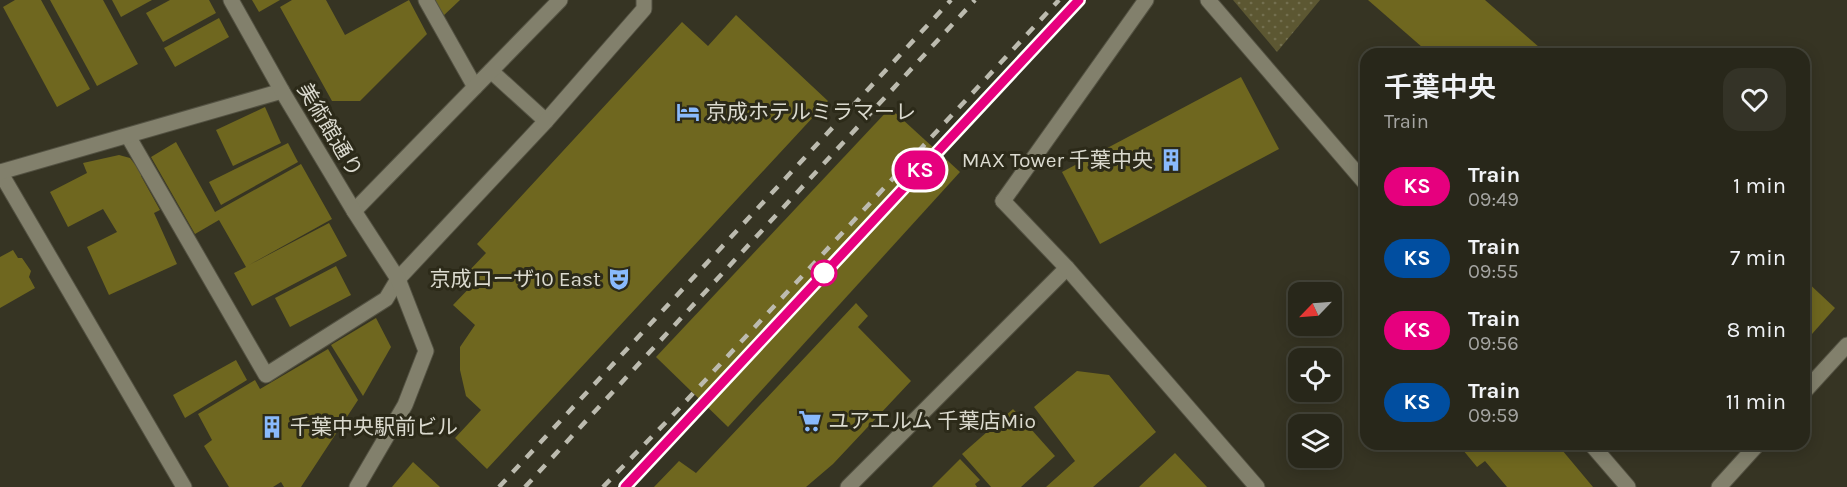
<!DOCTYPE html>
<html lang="en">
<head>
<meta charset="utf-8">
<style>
	:root { --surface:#28271a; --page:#343327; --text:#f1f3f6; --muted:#a5a5a2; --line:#444439 }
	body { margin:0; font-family:Karla,"Noto Sans JP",sans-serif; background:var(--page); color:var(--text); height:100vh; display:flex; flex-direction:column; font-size:22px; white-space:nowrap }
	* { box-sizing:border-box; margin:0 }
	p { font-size:20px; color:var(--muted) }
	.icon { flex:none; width:33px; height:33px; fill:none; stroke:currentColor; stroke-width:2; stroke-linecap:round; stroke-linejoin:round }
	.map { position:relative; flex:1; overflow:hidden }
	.drawer { position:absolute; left:1360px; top:48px; width:450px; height:402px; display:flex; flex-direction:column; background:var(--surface); border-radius:18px; box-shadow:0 3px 15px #0003,0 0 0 2px var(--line) }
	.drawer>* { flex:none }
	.badge { padding:0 12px; border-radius:20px; font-size:21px; line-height:39px }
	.needle { width:39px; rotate:245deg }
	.tools { position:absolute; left:1288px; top:282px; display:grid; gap:12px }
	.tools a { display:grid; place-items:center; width:54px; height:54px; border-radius:12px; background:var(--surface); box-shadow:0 3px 15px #0003,0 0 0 2px var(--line); font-size:30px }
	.map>.badge { position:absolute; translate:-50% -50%; box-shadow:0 0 0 3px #fff }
	.round { display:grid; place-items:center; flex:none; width:63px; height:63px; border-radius:18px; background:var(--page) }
	.headline { display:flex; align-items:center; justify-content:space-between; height:102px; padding:0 24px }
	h1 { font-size:28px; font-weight:600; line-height:45px }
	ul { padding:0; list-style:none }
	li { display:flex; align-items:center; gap:18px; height:72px; padding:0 24px }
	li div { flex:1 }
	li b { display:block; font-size:22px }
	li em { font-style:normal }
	li .badge { min-width:66px; font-weight:700; text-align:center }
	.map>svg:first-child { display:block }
	.park { fill:url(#park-dots) }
	.building { fill:#6f671f }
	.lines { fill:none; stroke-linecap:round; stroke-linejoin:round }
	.minor-casing { stroke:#535142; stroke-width:17 }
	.tertiary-casing { stroke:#535142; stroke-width:17 }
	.minor { stroke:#82806c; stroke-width:15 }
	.tertiary { stroke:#82806c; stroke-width:15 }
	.rail { stroke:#bcbbaf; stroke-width:4.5; stroke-dasharray:10 10; stroke-linecap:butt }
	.line-casing { stroke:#fff; stroke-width:14 }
	.line { stroke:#e6007e; stroke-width:9 }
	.stop-dot { fill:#fff; stroke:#e6007e; stroke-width:3 }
	.labels { text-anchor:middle; stroke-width:6; stroke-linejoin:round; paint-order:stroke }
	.poi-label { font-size:21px; fill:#dbdacf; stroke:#2c2a19; text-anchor:start }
	.street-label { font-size:21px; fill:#dbdacf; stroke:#2c2a19 }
</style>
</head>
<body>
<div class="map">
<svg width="1847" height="487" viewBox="0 0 1847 487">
	<defs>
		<pattern id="park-dots" width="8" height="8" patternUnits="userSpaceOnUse" patternTransform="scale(1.5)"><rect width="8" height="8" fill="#5c5732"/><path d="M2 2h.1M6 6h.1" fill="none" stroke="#736f4f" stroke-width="1.8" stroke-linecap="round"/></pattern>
	</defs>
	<rect width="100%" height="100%" fill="#363423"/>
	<!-- park -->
	<polygon class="park" points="1233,0 1320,0 1277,52"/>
	<!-- building -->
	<g class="building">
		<polygon points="15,0 41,0 90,89 57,107 3,7"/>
		<polygon points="50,0 103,0 138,64 97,86"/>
		<polygon points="112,0 152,0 121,17"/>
		<polygon points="170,0 209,0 216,13 163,42 146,13"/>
		<polygon points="252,0 280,0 259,12"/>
		<polygon points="292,0 326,0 345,35 409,0 427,34 360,101 332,101 280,7"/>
		<polygon points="431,0 460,0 441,18"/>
		<polygon points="1368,0 1485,0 1547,54 1430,54"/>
		<polygon points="736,15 828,101 487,469 455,438 481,410 466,396 460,370 460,347 475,325 453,305 478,279 469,271 486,253 477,244 682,22 708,46"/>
		<polygon points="219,18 229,37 175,67 164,48"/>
		<polygon points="1241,77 1279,149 1100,244 1062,172"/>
		<polygon points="265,107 281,143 233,166 216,130"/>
		<polygon points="890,108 960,172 728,427 656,357"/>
		<polygon points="176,142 215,212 301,164 332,219 249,265 329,223 347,256 252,306 234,273 246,267 219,220 195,234 151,157"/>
		<polygon points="288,143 298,162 221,205 209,182"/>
		<polygon points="119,155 130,158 143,175 141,176 160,210 154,213 177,264 109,295 87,247 117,232 103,209 68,227 50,192 87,173 83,163"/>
		<polygon points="13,250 18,258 22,258 31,271 29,277 35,288 0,308 0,257"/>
		<polygon points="336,266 351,295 290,327 275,298"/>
		<polygon points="1804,279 1835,308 1804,343"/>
		<polygon points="856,303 868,316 858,327 911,381 833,464 806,487 654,487 679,461 696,473"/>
		<polygon points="376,318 391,347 363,396 331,345"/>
		<polygon points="328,349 358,400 301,487 284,487 281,482 273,487 229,487 204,446 212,440 198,414 255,380 260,389"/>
		<polygon points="236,360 247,380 185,418 173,395"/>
		<polygon points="1077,371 1109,375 1156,432 1093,487 1046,487 1075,461 1034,407"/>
		<polygon points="1013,409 1055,456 1021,487 991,487 962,454"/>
		<polygon points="1458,444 1557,444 1593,487 1507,487 1485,461 1477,467"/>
		<polygon points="1175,453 1207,487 1139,487"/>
		<polygon points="960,459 980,480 975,484 977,487 932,487"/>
		<polygon points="413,462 440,487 392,487"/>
	</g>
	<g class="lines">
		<!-- minor casing -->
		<g class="minor-casing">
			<g id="minor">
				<polyline points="426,0 475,87"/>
				<polyline points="1208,0 1366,184"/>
				<polyline points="491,71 546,121"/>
				<polyline points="128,136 266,375 386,299 398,279 546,121 644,9 644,0"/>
				<polyline points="0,172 184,487"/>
				<polyline points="0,172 282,91"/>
				<polyline points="1003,201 1146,0"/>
				<polyline points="354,211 560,0"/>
				<polyline points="1591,444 1628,487"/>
				<polyline points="848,487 1067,268"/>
			</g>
		</g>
		<!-- tertiary casing -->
		<g class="tertiary-casing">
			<g id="tertiary">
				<polyline points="231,0 282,91 354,211 398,279 426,351 405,405 357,487"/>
				<polyline points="1003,201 1067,268 1257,487"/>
				<polyline points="1804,392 1847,345"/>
				<polyline points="1719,487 1758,444"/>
			</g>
		</g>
		<!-- minor -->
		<use href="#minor" class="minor"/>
		<!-- tertiary -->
		<use href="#tertiary" class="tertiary"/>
		<!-- rail -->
		<g class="rail">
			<polyline points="499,487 951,0"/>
			<polyline points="525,487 975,0"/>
			<polyline points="603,487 672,416 1059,0"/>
			<polyline points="625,487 1079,0"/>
		</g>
	</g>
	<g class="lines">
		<!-- line casing -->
		<g class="line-casing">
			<polyline id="line" points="625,487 1079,0"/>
		</g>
		<!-- line -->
		<use href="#line" class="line"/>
	</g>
	<!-- icons -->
	<defs>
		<g id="hotel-bare" transform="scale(1.8)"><path d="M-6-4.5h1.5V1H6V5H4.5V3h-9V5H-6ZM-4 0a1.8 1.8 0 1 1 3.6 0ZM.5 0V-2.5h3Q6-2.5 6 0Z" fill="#89bafc" stroke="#2c2a19" stroke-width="2.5" paint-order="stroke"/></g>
		<g id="building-bare" transform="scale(1.8)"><path d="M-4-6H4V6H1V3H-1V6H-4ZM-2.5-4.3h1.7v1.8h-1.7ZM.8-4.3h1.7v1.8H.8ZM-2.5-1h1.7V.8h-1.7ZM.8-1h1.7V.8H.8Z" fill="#89bafc" stroke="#2c2a19" stroke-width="2.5" paint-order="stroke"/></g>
		<g id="theatre-bare" transform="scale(1.8)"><path d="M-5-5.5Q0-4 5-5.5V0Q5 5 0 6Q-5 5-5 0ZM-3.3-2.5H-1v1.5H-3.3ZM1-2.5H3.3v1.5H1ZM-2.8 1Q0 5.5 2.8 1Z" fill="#89bafc" stroke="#2c2a19" stroke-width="2.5" paint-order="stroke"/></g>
		<g id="supermarket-bare" transform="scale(1.8)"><path d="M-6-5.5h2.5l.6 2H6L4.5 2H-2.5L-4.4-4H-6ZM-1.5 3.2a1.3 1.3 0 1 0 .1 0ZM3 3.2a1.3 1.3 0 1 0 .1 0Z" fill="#89bafc" stroke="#2c2a19" stroke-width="2.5" paint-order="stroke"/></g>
	</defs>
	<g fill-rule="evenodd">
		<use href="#hotel-bare" x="688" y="112"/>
		<use href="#building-bare" x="1171" y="160"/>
		<use href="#theatre-bare" x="619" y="279"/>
		<use href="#supermarket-bare" x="810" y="421"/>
		<use href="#building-bare" x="272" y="427"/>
	</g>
	<!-- markers -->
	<circle class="stop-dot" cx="824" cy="273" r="12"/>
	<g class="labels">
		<!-- poi labels -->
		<g class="poi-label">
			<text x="706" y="119">京成ホテルミラマーレ</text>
			<text x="1153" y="167" text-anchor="end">MAX Tower 千葉中央</text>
			<text x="601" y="286" text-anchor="end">京成ローザ10 East</text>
			<text x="828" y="428">ユアエルム 千葉店Mio</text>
			<text x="290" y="434">千葉中央駅前ビル</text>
		</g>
		<!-- street labels -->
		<g class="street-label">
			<text transform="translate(330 130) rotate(59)" y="7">美術館通り</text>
		</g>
	</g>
</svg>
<div class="tools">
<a><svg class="needle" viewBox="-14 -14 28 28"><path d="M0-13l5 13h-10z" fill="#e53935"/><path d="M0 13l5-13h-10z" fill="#a5a5a2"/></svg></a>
<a><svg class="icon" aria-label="locate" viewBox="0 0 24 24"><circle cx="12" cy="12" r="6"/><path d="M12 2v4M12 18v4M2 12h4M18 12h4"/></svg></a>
<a><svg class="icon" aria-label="layers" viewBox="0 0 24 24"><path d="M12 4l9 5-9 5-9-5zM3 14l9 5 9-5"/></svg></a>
</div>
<b class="badge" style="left:920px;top:170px;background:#e6007e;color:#fff">KS</b>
<section class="drawer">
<div class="headline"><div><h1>千葉中央</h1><p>Train</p></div><a class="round"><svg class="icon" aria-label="heart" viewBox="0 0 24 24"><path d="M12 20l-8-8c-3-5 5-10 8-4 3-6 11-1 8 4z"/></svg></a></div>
<ul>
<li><span class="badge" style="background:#e6007e;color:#fff">KS</span><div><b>Train</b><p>09:49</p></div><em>1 min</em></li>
<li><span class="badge" style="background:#014ea0;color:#fff">KS</span><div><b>Train</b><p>09:55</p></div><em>7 min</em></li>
<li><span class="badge" style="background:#e6007e;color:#fff">KS</span><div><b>Train</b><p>09:56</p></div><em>8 min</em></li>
<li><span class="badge" style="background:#014ea0;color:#fff">KS</span><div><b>Train</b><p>09:59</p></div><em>11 min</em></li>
</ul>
</section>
</div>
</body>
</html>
